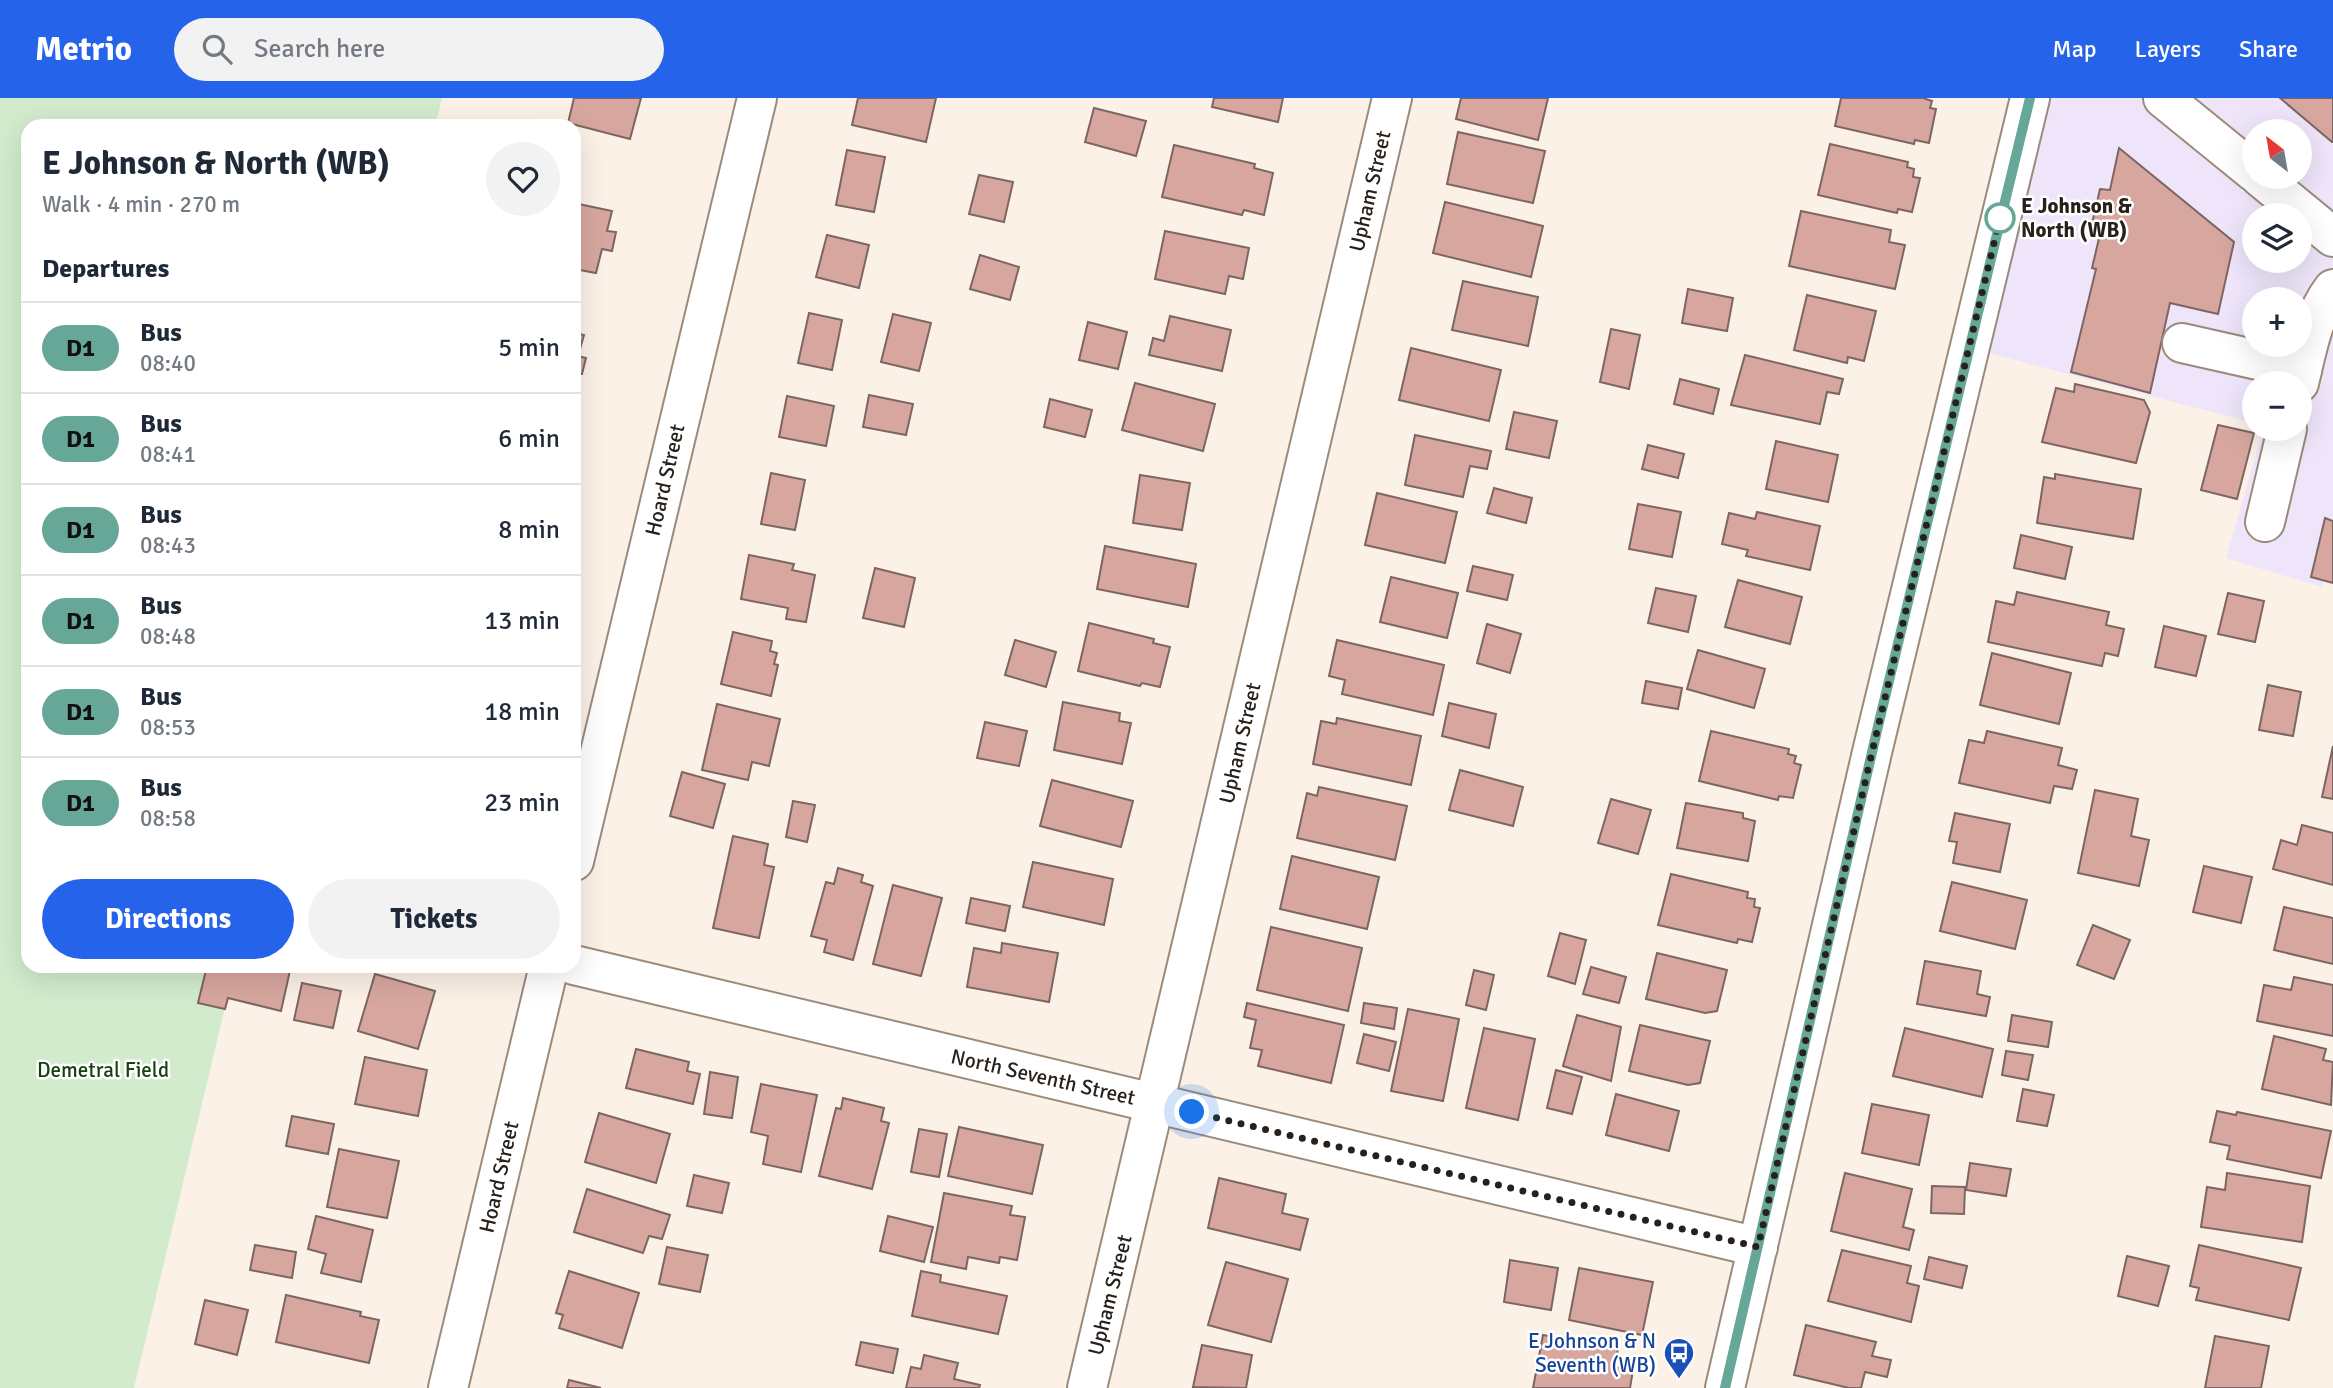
<!DOCTYPE html>
<html lang="en">
<head>
<meta charset="utf-8">
<style>
	:root { --surface:#fff; --page:#f2f2f3; --text:#1f2937; --muted:#747a83; --line:#e0e1e3; --accent:#2563eb }
	body { margin:0; font-family:Signika,sans-serif; background:var(--page); color:var(--text); height:100vh; display:flex; flex-direction:column; font-size:26px; white-space:nowrap }
	* { box-sizing:border-box; margin:0 }
	p { font-size:23px; color:var(--muted) }
	.icon { flex:none; width:38px; height:38px; fill:none; stroke:currentColor; stroke-width:2; stroke-linecap:round; stroke-linejoin:round }
	.map { position:relative; flex:1; overflow:hidden }
	.drawer { position:absolute; left:21px; top:21px; width:560px; height:854px; display:flex; flex-direction:column; background:var(--surface); border-radius:21px; box-shadow:0 7px 28px #0002 }
	.drawer>* { flex:none }
	.badge { padding:0 14px; border-radius:23px; font-size:24px; line-height:46px }
	.needle { width:46px; rotate:329deg }
	.fabs { position:absolute; left:2242px; top:21px; display:grid; gap:14px }
	.fabs a { display:grid; place-items:center; width:70px; height:70px; border-radius:50%; background:var(--surface); box-shadow:0 7px 28px #0002; font-size:35px }
	.you { position:absolute; width:35px; height:35px; margin:-18px; border:5px solid #fff; border-radius:50%; background:#1a73e8; box-shadow:0 0 0 10px #1a73e833 }
	.map>.badge { position:absolute; translate:-50% -50%; box-shadow:0 0 0 4px #fff }
	h2 { padding:0 21px; font-size:26px; line-height:63px }
	.round { display:grid; place-items:center; flex:none; width:74px; height:74px; border-radius:37px; background:var(--page) }
	.head { display:flex; align-items:center; justify-content:space-between; height:119px; padding:0 21px }
	h1 { font-size:33px; font-weight:800; line-height:52px }
	.button { display:flex; gap:14px; margin-top:auto; padding:14px 21px }
	.button a { flex:1; height:80px; border-radius:42px; background:var(--accent); color:#fff; font-size:28px; font-weight:800; line-height:80px; text-align:center }
	.button a+a { background:var(--page); color:var(--text) }
	ul { padding:0; list-style:none }
	li { display:flex; align-items:center; gap:21px; height:91px; padding:0 21px; border-top:2px solid var(--line) }
	li div { flex:1 }
	li b { display:block; font-size:26px }
	li em { font-style:normal }
	li .badge { min-width:77px; font-weight:700; text-align:center }
	header { display:flex; align-items:center; gap:42px; box-sizing:border-box; height:98px; padding:0 35px; background:var(--accent); color:#fff }
	header strong { font-size:33px }
	nav { display:flex; gap:38px; margin-inline-start:auto; font-size:24px }
	.search { width:490px; height:63px; background:var(--page); display:flex; align-items:center; gap:18px; box-sizing:border-box; padding:0 24px; border-radius:38px; color:var(--muted); font-size:26px }
	.map>svg:first-child { display:block }
	.commercial { fill:#eee5fa; fill-rule:evenodd }
	.green { fill:#d2ebcd }
	.building { fill:#d7a79f; stroke:#7d6662; stroke-width:2 }
	.lines { fill:none; stroke-linecap:round; stroke-linejoin:round }
	.minor-casing { stroke:#9c8b7b; stroke-width:42 }
	.minor { stroke:#fff; stroke-width:38 }
	.line-casing { stroke:#fff; stroke-width:16 }
	.line { stroke:#67a797; stroke-width:10 }
	.walk { stroke:#28211b; stroke-width:7; stroke-dasharray:0 12.6 }
	.stop-dot { fill:#fff; stroke:#67a797; stroke-width:3.5 }
	.labels { text-anchor:middle; stroke-width:5; stroke-linejoin:round; paint-order:stroke }
	.street-label { font-size:21px; fill:#28211b; stroke:#fff }
	.stop-label { font-size:21px; font-weight:bold; fill:#28211b; stroke:#fff; text-anchor:start }
	.park-label { font-size:21px; fill:#184010; stroke:#fff }
	.transit-label { font-size:21px; fill:#164399; stroke:#fff; text-anchor:end }
</style>
</head>
<body>
<header>
<strong>Metrio</strong>
<div class="search"><svg class="icon" aria-label="search" viewBox="0 0 24 24"><circle cx="10" cy="10" r="6"/><path d="M15 15l6 6"/></svg>Search here</div>
<nav><a>Map</a><a>Layers</a><a>Share</a></nav>
</header>
<div class="map">
<svg width="2333" height="1290" viewBox="0 0 2333 1290">
	<rect width="100%" height="100%" fill="#fcf1e7"/>
	<!-- commercial -->
	<path class="commercial" d="M2011,0H2333V443L2322,489L2226,460L2263,331H2300V285H2254V325L1969,250ZM2254,33H2300V79H2254ZM2254,117H2300V163H2254ZM2254,201H2300V247H2254Z"/>
	<!-- green -->
	<polygon class="green" points="0,0 442,0 435,28 28,28 28,868 235,868 134,1290 0,1290"/>
	<!-- building -->
	<g class="building">
		<polygon points="574,0 641,0 630,41 568,25"/>
		<polygon points="858,0 936,0 926,44 852,27"/>
		<polygon points="1214,0 1283,0 1278,24 1212,9"/>
		<polygon points="1461,0 1548,0 1538,42 1456,21"/>
		<polygon points="1841,0 1923,0 1932,3 1930,10 1936,11 1929,45 1915,42 1914,46 1835,28"/>
		<polygon points="2280,0 2333,0 2333,44 2332,44"/>
		<polygon points="1094,10 1146,23 1136,58 1085,44"/>
		<polygon points="1458,34 1545,53 1533,105 1447,86"/>
		<polygon points="1830,46 1908,64 1907,69 1914,71 1913,79 1920,80 1912,114 1898,111 1897,115 1818,97"/>
		<polygon points="1174,47 1255,66 1254,70 1273,75 1264,117 1244,112 1242,117 1162,99"/>
		<polygon points="2119,50 2234,144 2218,216 2170,205 2150,295 2071,274 2096,171 2092,170 2100,136 2090,134 2100,91 2110,92"/>
		<polygon points="847,52 885,59 874,114 836,107"/>
		<polygon points="979,77 1013,84 1004,124 969,116"/>
		<polygon points="1445,104 1543,128 1531,179 1433,155"/>
		<polygon points="574,105 612,113 607,133 616,134 612,153 602,151 596,175 574,171"/>
		<polygon points="1801,113 1891,132 1889,144 1905,147 1895,191 1789,168"/>
		<polygon points="1165,133 1249,150 1243,181 1229,178 1225,196 1155,181"/>
		<polygon points="827,137 869,147 859,190 816,179"/>
		<polygon points="980,157 1019,169 1010,202 970,191"/>
		<polygon points="1463,183 1538,199 1528,248 1452,232"/>
		<polygon points="1688,191 1733,200 1727,233 1682,225"/>
		<polygon points="1807,197 1876,213 1864,263 1848,259 1847,265 1794,252"/>
		<polygon points="809,215 842,222 832,272 798,265"/>
		<polygon points="893,216 931,225 919,273 881,264"/>
		<polygon points="1170,218 1231,232 1222,273 1149,257 1153,240 1164,243"/>
		<polygon points="1088,224 1127,234 1118,271 1079,262"/>
		<polygon points="1611,231 1640,237 1629,291 1600,284"/>
		<polygon points="574,235 584,237 578,258 586,260 582,276 574,276"/>
		<polygon points="1411,250 1501,272 1489,323 1399,302"/>
		<polygon points="1745,257 1843,281 1839,296 1827,294 1820,326 1731,307"/>
		<polygon points="1680,281 1719,291 1713,316 1674,306"/>
		<polygon points="1135,285 1215,306 1203,353 1122,332"/>
		<polygon points="2075,286 2144,302 2150,314 2136,365 2042,344 2056,290 2074,294"/>
		<polygon points="869,297 913,306 906,337 863,329"/>
		<polygon points="787,298 834,308 826,348 779,339"/>
		<polygon points="1050,301 1092,312 1085,339 1044,329"/>
		<polygon points="1514,314 1557,323 1549,360 1506,351"/>
		<polygon points="2218,327 2254,335 2237,401 2201,392"/>
		<polygon points="1415,337 1491,353 1487,371 1470,368 1463,399 1405,387"/>
		<polygon points="1776,343 1838,357 1828,404 1766,391"/>
		<polygon points="1648,347 1684,356 1678,380 1642,371"/>
		<polygon points="771,375 805,382 795,432 761,426"/>
		<polygon points="2055,376 2141,391 2133,441 2037,425 2044,379 2055,381"/>
		<polygon points="1140,377 1190,385 1182,432 1133,425"/>
		<polygon points="1494,390 1532,400 1526,425 1487,415"/>
		<polygon points="1377,395 1457,414 1445,465 1365,447"/>
		<polygon points="1638,406 1681,414 1672,459 1629,451"/>
		<polygon points="1757,414 1820,428 1810,472 1746,458 1748,452 1722,446 1729,415 1755,421"/>
		<polygon points="2325,420 2333,423 2333,485 2311,479"/>
		<polygon points="2021,437 2072,449 2065,481 2014,470"/>
		<polygon points="1105,448 1196,466 1188,509 1097,491"/>
		<polygon points="749,457 794,466 792,472 815,477 806,524 786,521 788,510 741,501"/>
		<polygon points="1473,468 1513,477 1507,502 1467,493"/>
		<polygon points="875,470 915,480 904,529 863,520"/>
		<polygon points="1391,479 1458,495 1447,540 1380,524"/>
		<polygon points="1738,482 1802,499 1790,546 1725,529"/>
		<polygon points="1656,490 1696,498 1688,534 1648,525"/>
		<polygon points="2017,494 2109,514 2106,527 2124,531 2118,558 2105,555 2102,568 1988,544 1996,503 2014,507"/>
		<polygon points="2228,495 2264,503 2255,544 2218,536"/>
		<polygon points="1089,525 1154,541 1153,545 1170,549 1160,589 1142,585 1140,588 1078,573"/>
		<polygon points="1487,526 1521,536 1510,575 1477,565"/>
		<polygon points="2164,528 2206,538 2196,578 2155,569"/>
		<polygon points="733,534 772,543 770,553 777,555 774,566 778,567 771,598 721,586"/>
		<polygon points="1015,542 1056,554 1046,589 1005,577"/>
		<polygon points="1337,542 1444,567 1433,617 1342,596 1345,582 1329,578"/>
		<polygon points="1698,552 1765,571 1754,610 1687,591"/>
		<polygon points="1992,555 2071,575 2059,626 1980,607"/>
		<polygon points="1646,583 1682,590 1678,611 1642,605"/>
		<polygon points="2268,587 2301,594 2293,638 2259,632"/>
		<polygon points="1063,604 1120,615 1119,623 1131,625 1122,666 1054,652"/>
		<polygon points="1449,605 1496,616 1489,650 1442,638"/>
		<polygon points="717,606 780,621 769,668 752,664 748,682 702,672"/>
		<polygon points="1337,620 1421,638 1411,687 1313,666 1321,623 1336,626"/>
		<polygon points="985,624 1027,633 1019,668 977,660"/>
		<polygon points="1711,633 1789,651 1788,656 1796,658 1794,665 1801,667 1793,700 1779,698 1778,702 1699,683"/>
		<polygon points="1987,633 2062,650 2058,667 2077,672 2072,691 2054,688 2050,705 1959,685 1969,642 1984,645"/>
		<polygon points="2333,648 2333,701 2322,699"/>
		<polygon points="1460,672 1523,689 1513,728 1449,712"/>
		<polygon points="682,674 725,686 713,730 670,718"/>
		<polygon points="1052,682 1133,703 1121,749 1040,728"/>
		<polygon points="1319,689 1407,708 1395,762 1297,740 1307,695 1317,698"/>
		<polygon points="2095,692 2138,701 2131,738 2149,742 2139,788 2078,775"/>
		<polygon points="1611,701 1651,712 1638,756 1598,745"/>
		<polygon points="793,703 815,707 807,744 786,739"/>
		<polygon points="1686,705 1743,715 1743,720 1755,723 1748,763 1677,750"/>
		<polygon points="1955,715 2010,726 2000,774 1953,765 1957,744 1949,743"/>
		<polygon points="2302,727 2333,735 2333,787 2273,771 2281,742 2297,747"/>
		<polygon points="733,738 768,746 764,767 774,769 759,840 713,830"/>
		<polygon points="1292,758 1379,779 1367,831 1280,811"/>
		<polygon points="1033,764 1113,781 1104,827 1023,809"/>
		<polygon points="2204,768 2252,779 2241,825 2193,814"/>
		<polygon points="838,770 863,777 861,784 873,788 853,862 824,854 827,842 811,838 826,784 834,786"/>
		<polygon points="1671,776 1748,794 1747,800 1755,801 1754,809 1760,810 1752,844 1738,841 1737,845 1658,827"/>
		<polygon points="1952,784 2027,802 2015,851 1940,833"/>
		<polygon points="893,787 942,800 921,878 873,866"/>
		<polygon points="971,800 1010,808 1005,833 966,825"/>
		<polygon points="2284,809 2333,820 2333,866 2274,852"/>
		<polygon points="2093,827 2130,842 2114,881 2077,867"/>
		<polygon points="1271,829 1362,850 1348,913 1257,892"/>
		<polygon points="1560,835 1586,842 1575,886 1548,878"/>
		<polygon points="1002,845 1058,855 1049,904 967,889 974,850 1001,855"/>
		<polygon points="1657,855 1727,872 1717,913 1705,915 1646,901"/>
		<polygon points="1925,863 1981,873 1977,896 1990,899 1986,918 1917,906"/>
		<polygon points="207,868 233,872 234,868 291,868 281,913 228,900 225,911 198,905"/>
		<polygon points="1591,869 1626,879 1619,905 1583,896"/>
		<polygon points="1474,872 1494,877 1486,912 1466,907"/>
		<polygon points="375,876 435,893 418,951 358,933"/>
		<polygon points="2294,879 2333,887 2333,938 2257,923 2264,887 2291,892"/>
		<polygon points="302,885 341,893 333,930 294,922"/>
		<polygon points="1247,905 1344,927 1331,985 1258,968 1262,952 1250,950 1256,922 1244,919"/>
		<polygon points="1364,905 1397,910 1394,931 1361,925"/>
		<polygon points="1408,911 1459,921 1443,1003 1391,993"/>
		<polygon points="1577,917 1621,929 1611,983 1563,968"/>
		<polygon points="2012,917 2052,924 2048,949 2008,943"/>
		<polygon points="1640,927 1710,943 1700,985 1688,987 1629,973"/>
		<polygon points="1484,930 1535,941 1518,1022 1466,1010"/>
		<polygon points="1905,930 1993,951 1982,999 1893,978"/>
		<polygon points="1364,936 1396,944 1389,973 1357,965"/>
		<polygon points="2274,938 2326,951 2323,962 2333,964 2331,1007 2262,991"/>
		<polygon points="636,951 689,964 687,973 700,976 693,1006 626,990"/>
		<polygon points="2006,953 2033,957 2028,982 2002,977"/>
		<polygon points="365,959 427,972 418,1018 355,1006"/>
		<polygon points="1556,972 1582,979 1572,1016 1547,1010"/>
		<polygon points="710,974 738,979 732,1020 704,1016"/>
		<polygon points="761,986 817,997 801,1074 763,1066 768,1038 751,1034"/>
		<polygon points="2023,991 2054,997 2047,1028 2017,1023"/>
		<polygon points="1616,996 1679,1013 1669,1053 1606,1037"/>
		<polygon points="843,1000 884,1010 881,1023 889,1025 872,1091 819,1078 836,1010 841,1011"/>
		<polygon points="1872,1006 1929,1017 1919,1067 1862,1055"/>
		<polygon points="2217,1013 2236,1017 2237,1014 2331,1033 2321,1080 2227,1061 2230,1048 2210,1044"/>
		<polygon points="599,1015 670,1036 656,1085 585,1064"/>
		<polygon points="292,1018 334,1026 328,1056 286,1048"/>
		<polygon points="959,1029 1043,1047 1032,1096 948,1078"/>
		<polygon points="919,1031 947,1036 939,1079 911,1074"/>
		<polygon points="339,1051 399,1063 387,1120 327,1109"/>
		<polygon points="1970,1065 2011,1071 2006,1098 1966,1092"/>
		<polygon points="1845,1075 1912,1091 1903,1129 1914,1132 1909,1152 1831,1133"/>
		<polygon points="2227,1075 2310,1088 2302,1144 2201,1129 2207,1089 2225,1092"/>
		<polygon points="694,1077 729,1085 722,1115 687,1108"/>
		<polygon points="1219,1080 1286,1096 1282,1115 1308,1121 1300,1152 1208,1130"/>
		<polygon points="1932,1088 1965,1089 1964,1116 1931,1115"/>
		<polygon points="587,1091 670,1117 662,1141 649,1138 643,1155 574,1134"/>
		<polygon points="944,1095 1012,1108 1010,1117 1025,1119 1017,1162 1000,1159 999,1165 968,1159 966,1171 931,1164"/>
		<polygon points="316,1118 373,1132 361,1184 321,1175 326,1156 308,1151"/>
		<polygon points="888,1118 933,1129 924,1164 880,1153"/>
		<polygon points="255,1147 296,1154 292,1180 250,1172"/>
		<polygon points="2199,1147 2301,1170 2289,1222 2196,1202 2199,1190 2190,1188"/>
		<polygon points="667,1149 708,1157 700,1194 659,1186"/>
		<polygon points="1842,1152 1911,1168 1907,1185 1919,1188 1911,1224 1828,1203"/>
		<polygon points="2127,1158 2169,1168 2158,1208 2118,1198"/>
		<polygon points="1929,1159 1967,1168 1962,1190 1924,1181"/>
		<polygon points="1510,1162 1558,1170 1551,1212 1504,1204"/>
		<polygon points="1226,1164 1288,1181 1271,1244 1208,1227"/>
		<polygon points="1579,1170 1653,1184 1642,1237 1569,1222"/>
		<polygon points="569,1173 639,1195 622,1250 559,1230 563,1217 556,1215"/>
		<polygon points="921,1173 941,1177 940,1184 1007,1198 998,1236 912,1218"/>
		<polygon points="286,1197 361,1214 360,1218 379,1222 369,1265 276,1244"/>
		<polygon points="205,1202 248,1212 237,1257 195,1246"/>
		<polygon points="1806,1227 1876,1244 1872,1258 1891,1262 1887,1279 1865,1274 1861,1290 1849,1290 1794,1277"/>
		<polygon points="1543,1237 1618,1251 1614,1269 1633,1272 1630,1290 1533,1290"/>
		<polygon points="2215,1238 2269,1248 2261,1290 2205,1290"/>
		<polygon points="861,1244 898,1251 893,1275 856,1267"/>
		<polygon points="1202,1247 1252,1257 1246,1290 1193,1289"/>
		<polygon points="924,1257 958,1265 954,1281 980,1287 979,1290 906,1290 911,1269 921,1271"/>
		<polygon points="569,1282 601,1290 567,1290"/>
	</g>
	<g class="lines">
		<!-- minor casing -->
		<g class="minor-casing">
			<g id="minor">
				<polyline points="2163,0 2254,74"/>
				<polyline points="2260,79 2333,139"/>
				<polyline points="2182,245 2302,272"/>
				<path d="M2299,285C2307,252 2312,219 2333,191"/>
				<polyline points="2265,424 2287,331"/>
				<polyline points="574,763 757,0"/>
				<polyline points="574,867 1758,1149"/>
				<polyline points="448,1290 549,868"/>
				<polyline points="1087,1290 1392,0"/>
				<polyline points="1725,1290 1873,650 2030,0"/>
			</g>
		</g>
		<!-- minor -->
		<use href="#minor" class="minor"/>
	</g>
	<g class="lines">
		<!-- line casing -->
		<g class="line-casing">
			<polyline id="line" points="1725,1290 1879,624 2030,0"/>
		</g>
		<!-- line -->
		<use href="#line" class="line"/>
		<!-- walk -->
		<polyline class="walk" points="1192,1014 1758,1149 1873,650 2000,120"/>
	</g>
	<!-- icons -->
	<defs>
		<g id="bus-pin" transform="scale(1.575)"><path d="M0 17L-7.5 6A9.5 9.5 0 1 1 7.5 6Z" fill="#1a4fb4" stroke="#fff"/><path d="M-5-6H5V4H4V6H2V4H-2V6H-4V4H-5ZM-3.5-4V0h7V-4ZM-3.5 1.2v1.5H-2V1.2ZM2 1.2v1.5H3.5V1.2Z" fill="#fff"/></g>
	</defs>
	<g fill-rule="evenodd">
		<use href="#bus-pin" x="1679" y="1255"/>
	</g>
	<!-- markers -->
	<circle class="stop-dot" cx="2000" cy="120" r="14"/>
	<g class="labels">
		<!-- street labels -->
		<g class="street-label">
			<text transform="translate(1370 93) rotate(-77)" y="7">Upham Street</text>
			<text transform="translate(665 382) rotate(-77)" y="7">Hoard Street</text>
			<text transform="translate(1240 645) rotate(-77)" y="7">Upham Street</text>
			<text transform="translate(1043 979) rotate(13)" y="7">North Seventh Street</text>
			<text transform="translate(499 1079) rotate(-77)" y="7">Hoard Street</text>
			<text transform="translate(1110 1197) rotate(-76)" y="7">Upham Street</text>
		</g>
		<!-- stop labels -->
		<g class="stop-label">
			<text x="2021" y="115">E Johnson &amp;<tspan x="2021" dy="24">North (WB)</tspan></text>
		</g>
		<!-- park labels -->
		<g class="park-label">
			<text x="103" y="979">Demetral Field</text>
		</g>
		<!-- transit labels -->
		<g class="transit-label">
			<text x="1656" y="1250">E Johnson &amp; N<tspan x="1656" dy="24">Seventh (WB)</tspan></text>
		</g>
	</g>
</svg>
<div class="fabs">
<a><svg class="needle" viewBox="-14 -14 28 28"><path d="M0-13l5 13h-10z" fill="#e53935"/><path d="M0 13l5-13h-10z" fill="#747a83"/></svg></a>
<a><svg class="icon" aria-label="layers" viewBox="0 0 24 24"><path d="M12 4l9 5-9 5-9-5zM3 14l9 5 9-5"/></svg></a>
<a>+</a>
<a>−</a>
</div>
<div class="you" style="left:1192px;top:1014px"></div>
<section class="drawer">
<div class="head"><div><h1>E Johnson &amp; North (WB)</h1><p>Walk · 4 min · 270 m</p></div><a class="round"><svg class="icon" aria-label="heart" viewBox="0 0 24 24"><path d="M12 20l-8-8c-3-5 5-10 8-4 3-6 11-1 8 4z"/></svg></a></div>
<h2>Departures</h2>
<ul>
<li><span class="badge" style="background:#67a797;color:#111">D1</span><div><b>Bus</b><p>08:40</p></div><em>5 min</em></li>
<li><span class="badge" style="background:#67a797;color:#111">D1</span><div><b>Bus</b><p>08:41</p></div><em>6 min</em></li>
<li><span class="badge" style="background:#67a797;color:#111">D1</span><div><b>Bus</b><p>08:43</p></div><em>8 min</em></li>
<li><span class="badge" style="background:#67a797;color:#111">D1</span><div><b>Bus</b><p>08:48</p></div><em>13 min</em></li>
<li><span class="badge" style="background:#67a797;color:#111">D1</span><div><b>Bus</b><p>08:53</p></div><em>18 min</em></li>
<li><span class="badge" style="background:#67a797;color:#111">D1</span><div><b>Bus</b><p>08:58</p></div><em>23 min</em></li>
</ul>
<div class="button"><a>Directions</a><a>Tickets</a></div>
</section>
</div>
</body>
</html>
